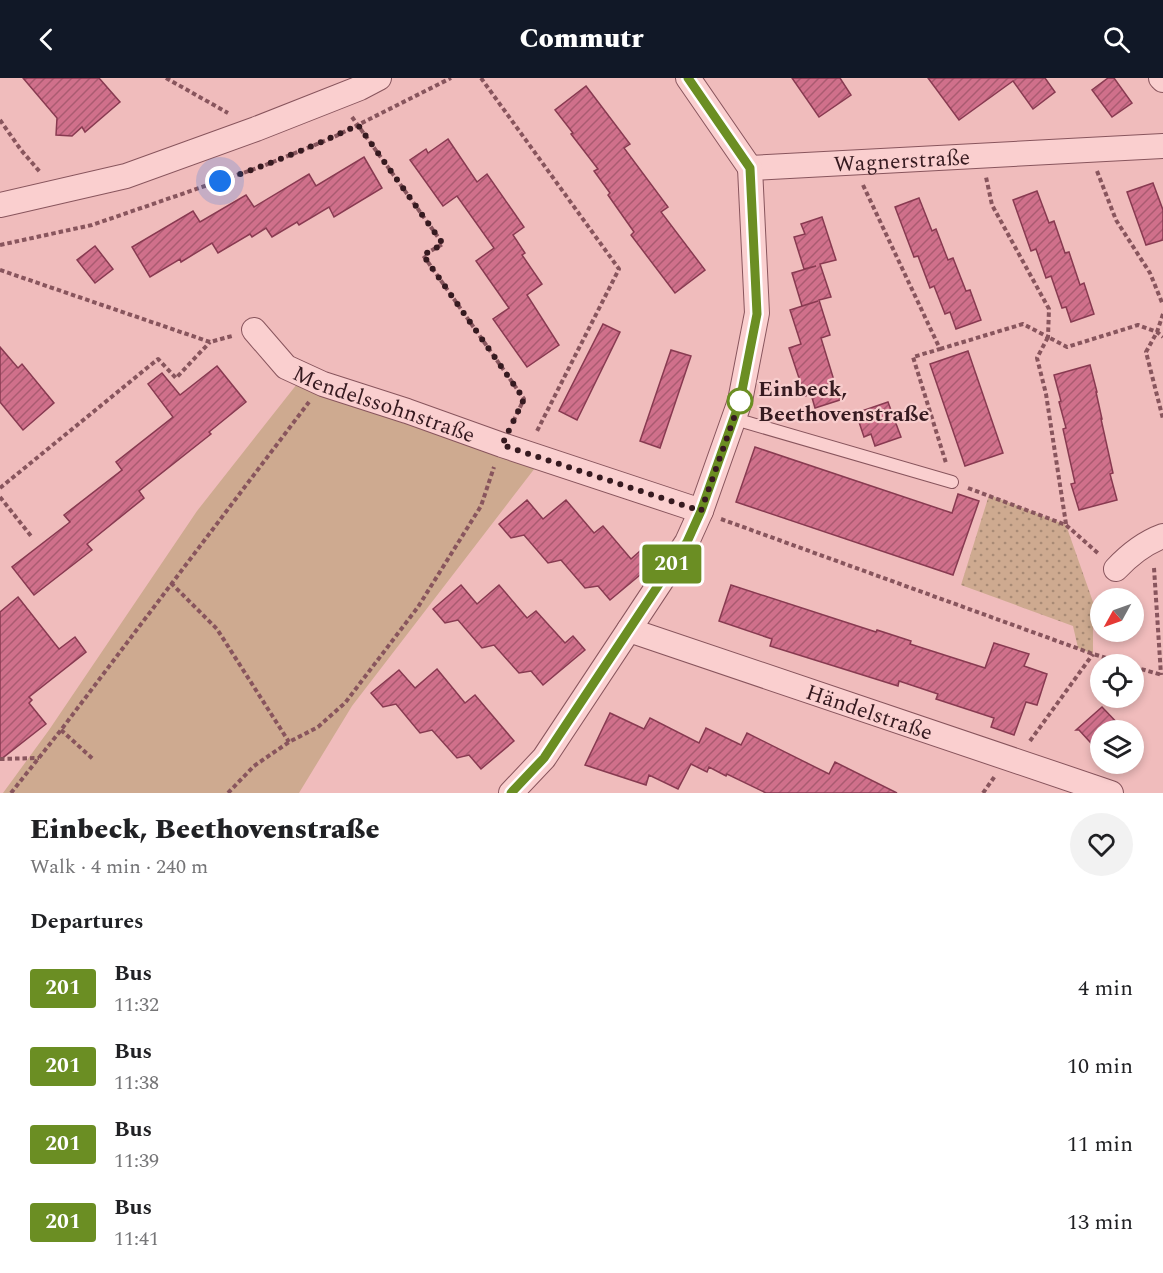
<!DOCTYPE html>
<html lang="en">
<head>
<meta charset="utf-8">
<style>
	:root { --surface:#fff; --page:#f2f2f2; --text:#202124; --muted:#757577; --accent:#111827 }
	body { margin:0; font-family:Spectral,serif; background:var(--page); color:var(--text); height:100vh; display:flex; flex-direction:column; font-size:22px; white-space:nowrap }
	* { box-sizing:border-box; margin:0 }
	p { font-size:20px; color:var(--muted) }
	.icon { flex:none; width:33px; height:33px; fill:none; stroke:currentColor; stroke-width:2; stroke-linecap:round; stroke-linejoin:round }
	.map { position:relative; height:715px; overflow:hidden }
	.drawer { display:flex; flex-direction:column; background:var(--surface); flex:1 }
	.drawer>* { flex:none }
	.badge { padding:0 12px; border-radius:4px; font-size:21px; line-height:39px }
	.needle { width:39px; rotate:230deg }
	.controls { position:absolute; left:1090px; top:510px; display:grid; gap:12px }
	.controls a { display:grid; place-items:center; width:54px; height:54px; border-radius:50%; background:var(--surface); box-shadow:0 3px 9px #0003; font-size:30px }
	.you { position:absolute; width:30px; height:30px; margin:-15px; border:4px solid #fff; border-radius:50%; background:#1a73e8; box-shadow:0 0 0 9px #1a73e833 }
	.map>.badge { position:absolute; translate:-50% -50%; box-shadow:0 0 0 3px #fff }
	h2 { padding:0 30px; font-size:22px; line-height:54px }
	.round { display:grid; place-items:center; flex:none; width:63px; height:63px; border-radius:32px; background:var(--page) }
	.headline { display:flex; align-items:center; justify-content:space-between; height:102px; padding:0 30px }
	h1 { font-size:28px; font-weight:800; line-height:45px }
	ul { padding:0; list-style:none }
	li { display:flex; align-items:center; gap:18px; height:78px; padding:0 30px }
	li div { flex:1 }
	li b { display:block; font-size:22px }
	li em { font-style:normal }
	li .badge { min-width:66px; font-weight:700; text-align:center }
	header { display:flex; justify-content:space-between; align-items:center; height:78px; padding:0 30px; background:var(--accent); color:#fff; font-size:27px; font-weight:800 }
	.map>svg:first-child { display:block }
	.grass { fill:url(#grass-dots) }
	.park { fill:#ceaa90 }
	.building { fill:url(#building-hatch); stroke:#883a51; stroke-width:1.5 }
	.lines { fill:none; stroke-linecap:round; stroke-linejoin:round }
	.service-casing { stroke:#88555d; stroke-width:14 }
	.minor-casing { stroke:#88555d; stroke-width:26 }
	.path { stroke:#88555d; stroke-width:4; stroke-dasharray:4.5 3; stroke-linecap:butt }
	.service { stroke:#facfcf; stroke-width:12 }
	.minor { stroke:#facfcf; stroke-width:24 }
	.line-casing { stroke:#fff; stroke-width:14 }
	.line { stroke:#6b8e23; stroke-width:9 }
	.walk { stroke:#361a20; stroke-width:6; stroke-dasharray:0 10.8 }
	.stop-dot { fill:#fff; stroke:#6b8e23; stroke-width:3 }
	.labels { text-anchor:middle; stroke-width:4.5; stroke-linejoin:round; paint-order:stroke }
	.street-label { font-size:22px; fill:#361a20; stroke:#f7cccc }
	.stop-label { font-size:22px; font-weight:bold; fill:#361a20; stroke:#f7cccc; text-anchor:start }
</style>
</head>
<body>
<header><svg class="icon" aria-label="back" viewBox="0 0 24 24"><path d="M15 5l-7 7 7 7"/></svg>Commutr<svg class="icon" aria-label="search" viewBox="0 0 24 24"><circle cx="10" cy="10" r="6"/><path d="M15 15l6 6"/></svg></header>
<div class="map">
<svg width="1163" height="715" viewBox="0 0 1163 715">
	<defs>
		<pattern id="grass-dots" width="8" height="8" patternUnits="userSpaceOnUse" patternTransform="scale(1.5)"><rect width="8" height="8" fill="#ceaa90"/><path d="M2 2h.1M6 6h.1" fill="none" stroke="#a88a75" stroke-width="1.8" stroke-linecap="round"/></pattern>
		<pattern id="building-hatch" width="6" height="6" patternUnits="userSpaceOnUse" patternTransform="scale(1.5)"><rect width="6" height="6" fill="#d0708b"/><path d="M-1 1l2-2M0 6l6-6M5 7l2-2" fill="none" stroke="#aa5b71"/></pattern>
	</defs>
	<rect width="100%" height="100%" fill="#f0bcbc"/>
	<!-- grass -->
	<polygon class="grass" points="989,417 1066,447 1093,524 1093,576 1078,570 1073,548 961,507"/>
	<!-- park -->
	<polygon class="park" points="297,306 535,390 352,628 299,715 3,715 49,652 197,433"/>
	<!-- building -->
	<g class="building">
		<polygon points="23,0 99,0 120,24 85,54 82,49 72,58 56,57 57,40"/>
		<polygon points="792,0 840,0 851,17 819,39"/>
		<polygon points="928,0 1045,0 1055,14 1033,31 1013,3 959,42"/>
		<polygon points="1108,0 1114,0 1132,25 1112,39 1092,12"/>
		<polygon points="586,8 630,66 624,70 668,129 661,134 705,192 675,215 631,157 634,154 608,117 610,115 594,93 598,91 571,56 573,55 555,32"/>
		<polygon points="448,61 477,104 487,96 524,149 513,157 525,175 522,177 542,206 527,217 559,267 527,289 493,241 509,230 476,183 494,170 457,118 443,128 410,82 426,71 428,75"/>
		<polygon points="364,79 382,110 334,139 329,129 299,147 297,144 272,159 266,150 252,159 250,156 218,175 212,165 181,184 180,181 150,199 132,169 193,133 200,144 246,117 254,129 309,96 316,108"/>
		<polygon points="1153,105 1163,132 1163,162 1146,167 1127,114"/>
		<polygon points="1037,113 1049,145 1054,143 1065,175 1069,174 1080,207 1084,205 1094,236 1071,244 1066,229 1062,230 1051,198 1046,200 1036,171 1031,173 1013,122"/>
		<polygon points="919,120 932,153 936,151 948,182 953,180 966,213 970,212 981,242 956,251 950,234 945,236 934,208 930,210 918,178 914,179 895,129"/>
		<polygon points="822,139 836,182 820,186 831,219 819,222 830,257 821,260 840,322 815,330 811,316 805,318 789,270 801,266 790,232 818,223 802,228 792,195 816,188 804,191 794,159 805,156 801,146"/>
		<polygon points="95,168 113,191 95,205 77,182"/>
		<polygon points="603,246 620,254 577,342 559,333"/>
		<polygon points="0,269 18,290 22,286 54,325 23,352 0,324"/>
		<polygon points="671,272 691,278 660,370 640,363"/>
		<polygon points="968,273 1003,375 965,388 930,286"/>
		<polygon points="1090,287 1097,314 1096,314 1102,341 1101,341 1113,395 1110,396 1117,422 1079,432 1071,406 1075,405 1063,351 1066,350 1059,324 1061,323 1054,297"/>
		<polygon points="217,288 246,324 209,354 211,356 139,413 144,420 87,466 92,472 34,517 12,489 70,444 64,437 122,392 116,384 173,339 148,306 162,295 180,317"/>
		<polygon points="888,324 901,359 875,368 871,356 864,359 856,335"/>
		<polygon points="755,369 952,435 958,416 979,423 953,497 736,424"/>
		<polygon points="527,422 543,441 566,422 594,455 603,448 631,481 640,473 652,487 610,522 598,508 585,510 561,482 548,485 524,457 511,460 499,446"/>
		<polygon points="461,507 477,526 499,507 527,540 536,533 565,565 573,558 585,572 543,607 531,593 519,595 494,567 482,570 458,542 445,545 433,531"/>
		<polygon points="731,507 876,554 877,552 911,563 910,566 985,590 994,565 1029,576 1024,588 1047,596 1037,627 1026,624 1014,657 991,649 994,640 936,621 938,616 899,603 898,608 770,568 772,561 719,543"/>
		<polygon points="18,519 59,571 75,559 86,574 29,619 32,622 29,625 46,646 0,682 0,534"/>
		<polygon points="437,591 465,625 475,617 514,663 481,691 469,677 457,680 432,652 420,655 396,626 383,629 371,615 399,592 415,610"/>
		<polygon points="1102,629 1124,652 1101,652 1101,676 1079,652 1076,652"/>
		<polygon points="610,635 644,651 650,640 699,665 706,650 741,667 747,655 829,696 835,684 897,715 766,715 727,696 726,698 709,689 707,694 691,686 678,711 649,697 646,707 585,687"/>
	</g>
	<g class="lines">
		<!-- service casing -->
		<g class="service-casing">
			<polyline id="service" points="735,341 952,404"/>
		</g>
		<!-- minor casing -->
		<g class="minor-casing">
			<g id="minor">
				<polyline points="688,0 750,90"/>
				<polyline points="1161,0 1163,2"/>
				<path id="s1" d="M750,90L1163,68"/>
				<polyline points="0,127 126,98 256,51 360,10 379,0"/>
				<path id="s2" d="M254,252L286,289L323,306L407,333L502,367L701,433"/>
				<path d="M1116,491C1130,476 1144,465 1163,458"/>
				<path id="s3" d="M629,552L1111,715"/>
				<polyline points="511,715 544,680 687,464 701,433 740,323 757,235 750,90"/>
			</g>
		</g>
		<!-- path -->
		<g class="path">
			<polyline points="166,0 228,35"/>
			<polyline points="481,0 619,191 536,355"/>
			<polyline points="352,39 443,166 423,177 524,321 512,346"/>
			<polyline points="0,42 21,72 40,94"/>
			<polyline points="1097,93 1116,142 1150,195 1163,227"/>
			<polyline points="863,107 940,271 913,279 946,385"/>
			<polyline points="0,167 92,147 263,88 332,60 451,0"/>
			<polyline points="0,192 210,264 232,258"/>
			<polyline points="1163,236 1157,254 1146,274 1163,341"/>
			<polyline points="940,271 1023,246 1048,259 1049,231 992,127 986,99"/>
			<polyline points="0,410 158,281 176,300 210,264"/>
			<polyline points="968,410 1066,447 1099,476"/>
			<polyline points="0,419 31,458"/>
			<polyline points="721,441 1093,576 1127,586"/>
			<polyline points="1066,446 1046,316 1037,280 1048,259 1067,269 1138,247 1157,254 1163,259"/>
			<polyline points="1154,490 1161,597"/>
			<polyline points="171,505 217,551 289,664"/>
			<polyline points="1134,589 1162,597"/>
			<polyline points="61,652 93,681"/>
			<polyline points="1030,663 1093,576"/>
			<polyline points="0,681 39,680"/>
			<polyline points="11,715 61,652 309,324"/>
			<polyline points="228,715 254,688 289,664 318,649 345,625 418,529 481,428 494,389"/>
			<polyline points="983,715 995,698"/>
		</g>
		<!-- service -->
		<use href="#service" class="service"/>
		<!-- minor -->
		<use href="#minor" class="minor"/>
	</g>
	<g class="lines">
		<!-- line casing -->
		<g class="line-casing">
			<polyline id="line" points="511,715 544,680 687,464 701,433 740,323 757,236 750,90 688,0"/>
		</g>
		<!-- line -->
		<use href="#line" class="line"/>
		<!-- walk -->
		<path class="walk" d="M220,103C267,87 313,69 358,47L443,166L423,177L524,321L502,367L701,433L740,323"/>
	</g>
	<!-- markers -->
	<circle class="stop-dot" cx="740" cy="323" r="12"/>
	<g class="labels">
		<!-- street labels -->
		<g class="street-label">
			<text dy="8" stroke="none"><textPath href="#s1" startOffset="152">Wagnerstraße</textPath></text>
			<text dy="8" stroke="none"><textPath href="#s2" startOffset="154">Mendelssohnstraße</textPath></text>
			<text dy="8" stroke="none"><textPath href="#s3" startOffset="254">Händelstraße</textPath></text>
		</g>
		<!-- stop labels -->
		<g class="stop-label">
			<text x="758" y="318">Einbeck,<tspan x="758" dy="25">Beethovenstraße</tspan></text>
		</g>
	</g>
</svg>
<div class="controls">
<a><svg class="needle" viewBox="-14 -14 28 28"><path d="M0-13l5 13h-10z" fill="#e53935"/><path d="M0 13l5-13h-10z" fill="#757577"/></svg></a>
<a><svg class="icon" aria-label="locate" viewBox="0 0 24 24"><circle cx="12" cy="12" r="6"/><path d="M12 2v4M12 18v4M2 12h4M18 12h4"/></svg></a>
<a><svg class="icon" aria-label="layers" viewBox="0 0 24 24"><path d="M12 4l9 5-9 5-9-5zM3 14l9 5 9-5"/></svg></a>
</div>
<div class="you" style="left:220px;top:103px"></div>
<b class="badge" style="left:672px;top:486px;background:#6b8e23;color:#fff">201</b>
</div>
<section class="drawer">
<div class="headline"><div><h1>Einbeck, Beethovenstraße</h1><p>Walk · 4 min · 240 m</p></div><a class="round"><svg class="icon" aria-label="heart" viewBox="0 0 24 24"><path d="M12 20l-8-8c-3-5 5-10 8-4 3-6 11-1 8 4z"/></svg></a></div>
<h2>Departures</h2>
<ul>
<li><span class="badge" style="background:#6b8e23;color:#fff">201</span><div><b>Bus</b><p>11:32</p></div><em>4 min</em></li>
<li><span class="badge" style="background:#6b8e23;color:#fff">201</span><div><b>Bus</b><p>11:38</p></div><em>10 min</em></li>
<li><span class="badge" style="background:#6b8e23;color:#fff">201</span><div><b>Bus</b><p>11:39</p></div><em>11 min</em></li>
<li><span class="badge" style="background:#6b8e23;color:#fff">201</span><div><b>Bus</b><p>11:41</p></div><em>13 min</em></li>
</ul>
</section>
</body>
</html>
